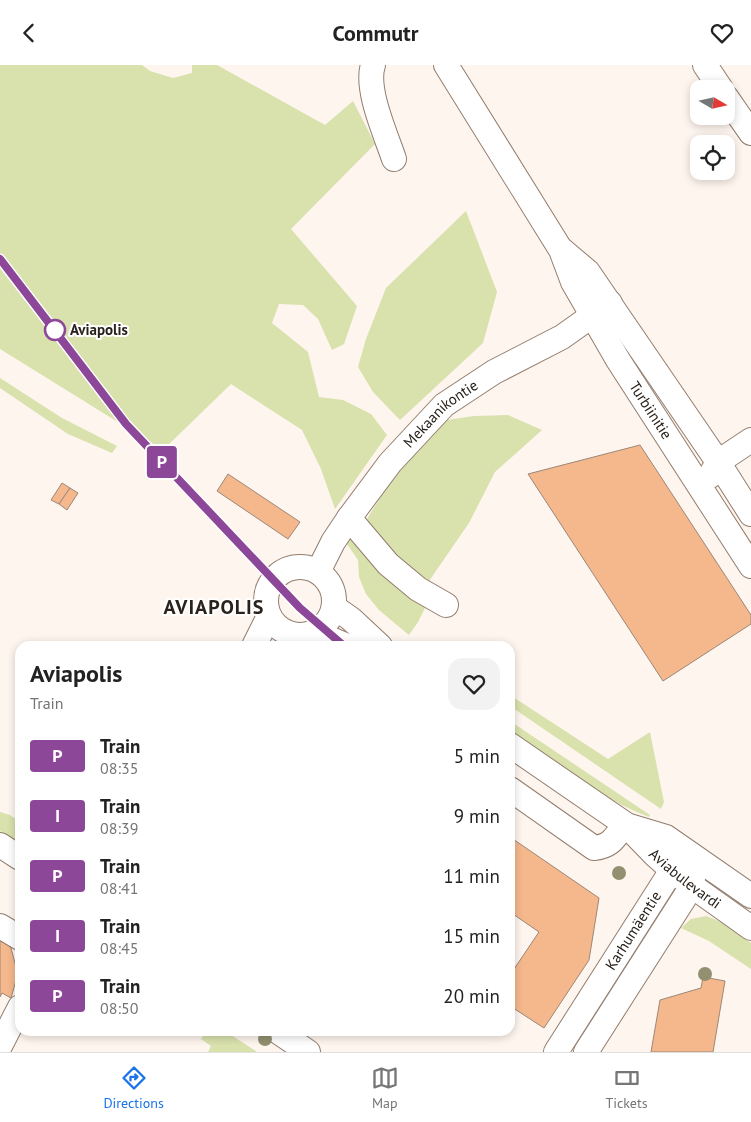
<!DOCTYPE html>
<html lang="en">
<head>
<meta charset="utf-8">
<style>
	:root { --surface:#fff; --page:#f2f2f2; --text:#222; --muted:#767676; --line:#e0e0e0; --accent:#1a73e8 }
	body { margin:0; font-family:"PT Sans",sans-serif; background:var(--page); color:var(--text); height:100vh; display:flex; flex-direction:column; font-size:19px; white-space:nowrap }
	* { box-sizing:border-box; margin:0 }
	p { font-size:16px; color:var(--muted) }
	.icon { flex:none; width:28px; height:28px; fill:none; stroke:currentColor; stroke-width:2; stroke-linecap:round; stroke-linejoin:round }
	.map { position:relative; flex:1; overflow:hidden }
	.side { position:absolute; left:15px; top:576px; width:500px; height:395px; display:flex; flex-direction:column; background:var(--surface); border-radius:15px; box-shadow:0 2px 8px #0003 }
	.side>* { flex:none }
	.badge { padding:0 10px; border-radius:4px; font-size:18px; line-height:32px }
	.needle { width:32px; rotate:99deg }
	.tools { position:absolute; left:690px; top:15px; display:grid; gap:10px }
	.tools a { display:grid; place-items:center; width:45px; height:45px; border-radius:10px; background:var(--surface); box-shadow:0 2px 8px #0003; font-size:25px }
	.map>.badge { position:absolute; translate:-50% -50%; box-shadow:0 0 0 2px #fff }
	.round { display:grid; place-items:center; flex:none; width:52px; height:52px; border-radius:15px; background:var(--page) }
	.overview { display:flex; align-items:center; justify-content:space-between; height:85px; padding:0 15px }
	h1 { font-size:24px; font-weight:700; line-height:38px }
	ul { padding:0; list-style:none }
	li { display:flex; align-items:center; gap:15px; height:60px; padding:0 15px }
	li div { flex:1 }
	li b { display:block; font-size:19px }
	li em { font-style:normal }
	li .badge { min-width:55px; font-weight:700; text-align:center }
	header { display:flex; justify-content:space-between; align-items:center; height:65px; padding:0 15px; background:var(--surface); font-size:22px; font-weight:700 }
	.dock { display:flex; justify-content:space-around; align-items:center; height:70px; border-top:1px solid var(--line); background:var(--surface); font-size:14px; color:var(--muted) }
	.dock a { display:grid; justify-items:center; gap:2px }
	.dock .on { color:var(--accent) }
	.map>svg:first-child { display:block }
	.green { fill:#d9e1ad }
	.building { fill:#f4b88c; stroke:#9c8778 }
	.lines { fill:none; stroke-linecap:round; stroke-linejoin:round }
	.minor-casing { stroke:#927d6e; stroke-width:26 }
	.minor { stroke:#fff; stroke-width:24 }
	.tree { fill:#929070 }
	.line-casing { stroke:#fff; stroke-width:11 }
	.line { stroke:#8c4799; stroke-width:8 }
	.stop-dot { fill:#fff; stroke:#8c4799; stroke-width:2.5 }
	.labels { text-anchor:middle; stroke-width:4; stroke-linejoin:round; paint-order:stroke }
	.stop-label { font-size:15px; font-weight:bold; fill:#29211b; stroke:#fff; text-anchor:start }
	.street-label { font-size:15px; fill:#29211b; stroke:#fff }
	.district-label { font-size:20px; font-weight:bold; letter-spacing:1px; fill:#29211b; stroke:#fff }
</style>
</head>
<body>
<header><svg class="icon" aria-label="back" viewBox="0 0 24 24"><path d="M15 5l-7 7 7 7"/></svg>Commutr<svg class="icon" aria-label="heart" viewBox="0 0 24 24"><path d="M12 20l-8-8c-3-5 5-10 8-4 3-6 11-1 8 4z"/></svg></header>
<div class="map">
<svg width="751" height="987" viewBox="0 0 751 987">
	<rect width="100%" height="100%" fill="#fef5ee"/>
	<!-- green -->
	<g class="green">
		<polygon points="0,0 142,0 150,6 173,13 192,8 192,0 217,0 325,60 353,36 375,79 291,164 357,241 344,279 332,285 318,254 303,240 279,239 272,258 308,287 319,332 343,335 371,349 387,370 335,444 321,404 302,365 231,319 163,385 0,284"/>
		<polygon points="466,146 497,227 483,278 400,355 373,327 358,302 366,274 386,223"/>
		<polygon points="0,313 62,353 117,381 112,388 68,369 0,323"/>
		<polygon points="508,350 542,365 495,407 469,458 429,516 399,495 365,457 400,401 447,355 474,351"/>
		<polygon points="349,473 358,474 426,541 418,557 409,570 379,545 366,529 359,512 358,495 347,479"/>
		<polygon points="510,630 608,694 650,667 664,737 661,744 510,641"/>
		<path d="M510,656L650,750L649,752C599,733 555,698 510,668Z"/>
		<polygon points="0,747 10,750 20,757 20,780 0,766"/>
		<path d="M706,851C723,856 737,868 751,878V904L709,876L681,863L691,854Z"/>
		<polygon points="206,966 225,966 257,987 208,987 211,981 201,974"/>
	</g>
	<!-- building -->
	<g class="building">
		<polygon points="640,380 751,550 751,559 663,616 528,409"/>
		<polygon points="228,409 300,457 288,474 217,426"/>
		<polygon points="62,418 70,423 59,439 51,435"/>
		<polygon points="70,423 78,428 67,445 59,439"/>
		<polygon points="510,772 599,833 589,895 544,963 510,941 510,910 539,867 510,847"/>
		<polygon points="0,872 11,883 16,902 17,912 11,933 2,928 0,932"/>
		<polygon points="703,912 725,916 713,987 651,987 660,935 701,923"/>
	</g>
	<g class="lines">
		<!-- minor casing -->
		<g class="minor-casing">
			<g id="minor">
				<path d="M373,0C365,24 386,70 394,94"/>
				<path id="s1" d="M446,0L561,185L573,217L618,295L751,501"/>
				<polyline points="705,0 721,24"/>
				<polyline points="726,32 751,68"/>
				<polyline points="562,185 588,207 718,397 751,449"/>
				<polyline points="710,411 718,397 751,375"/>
				<polyline points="349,453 388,499 418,524 446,540"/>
				<circle cx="300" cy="536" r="34"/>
				<path id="s2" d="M318,507L333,477L349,453L390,398L444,340L494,307L562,272L610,238"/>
				<polyline points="334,542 351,554 380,581"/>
				<polyline points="315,567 347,581"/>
				<polyline points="254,581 269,551"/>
				<path id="s3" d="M510,680L625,759L654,789L672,805L692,821L751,863"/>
				<path d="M510,724L594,783C612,781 615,772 625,759"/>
				<polyline points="626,760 666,772 751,831"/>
				<polyline points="0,780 20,793"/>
				<polyline points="0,861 20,873"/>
				<polyline points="277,966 308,987"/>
				<polyline points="0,981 20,942"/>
				<path id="s4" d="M556,987L672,805L695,793"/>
				<polyline points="586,987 692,821 694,805"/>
			</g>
		</g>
		<!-- minor -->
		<use href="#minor" class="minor"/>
	</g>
	<!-- trees -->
	<g class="tree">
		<circle cx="619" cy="808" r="7"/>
		<circle cx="705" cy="909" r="7"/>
		<circle cx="265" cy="974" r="7"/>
	</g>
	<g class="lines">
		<!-- line casing -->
		<g class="line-casing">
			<polyline id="line" points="0,194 126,359 300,543 344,581"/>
		</g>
		<!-- line -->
		<use href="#line" class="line"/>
	</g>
	<!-- markers -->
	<circle class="stop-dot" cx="55" cy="265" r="10"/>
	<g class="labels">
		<!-- stop labels -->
		<g class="stop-label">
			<text x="70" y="270">Aviapolis</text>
		</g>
		<!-- street labels -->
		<g class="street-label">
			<text dy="5" stroke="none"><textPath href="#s1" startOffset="402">Turbiinitie</textPath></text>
			<text dy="5" stroke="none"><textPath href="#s2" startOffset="202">Mekaanikontie</textPath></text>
			<text dy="5" stroke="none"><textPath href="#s3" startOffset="221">Aviabulevardi</textPath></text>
			<text dy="5" stroke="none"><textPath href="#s4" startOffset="144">Karhumäentie</textPath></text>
		</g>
		<!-- district labels -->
		<g class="district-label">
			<text x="214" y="549">AVIAPOLIS</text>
		</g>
	</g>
</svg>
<div class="tools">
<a><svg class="needle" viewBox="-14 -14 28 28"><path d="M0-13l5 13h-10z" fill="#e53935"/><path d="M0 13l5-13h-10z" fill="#767676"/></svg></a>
<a><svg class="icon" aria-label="locate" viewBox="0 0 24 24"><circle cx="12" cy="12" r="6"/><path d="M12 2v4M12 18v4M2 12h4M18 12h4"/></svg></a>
</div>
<b class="badge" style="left:162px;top:397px;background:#8c4799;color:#fff">P</b>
<section class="side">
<div class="overview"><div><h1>Aviapolis</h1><p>Train</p></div><a class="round"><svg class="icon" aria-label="heart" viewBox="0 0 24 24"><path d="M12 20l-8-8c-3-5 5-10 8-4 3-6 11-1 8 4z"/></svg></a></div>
<ul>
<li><span class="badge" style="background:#8c4799;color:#fff">P</span><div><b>Train</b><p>08:35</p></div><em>5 min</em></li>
<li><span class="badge" style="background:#8c4799;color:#fff">I</span><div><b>Train</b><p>08:39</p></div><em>9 min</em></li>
<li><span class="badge" style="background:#8c4799;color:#fff">P</span><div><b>Train</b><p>08:41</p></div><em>11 min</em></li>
<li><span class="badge" style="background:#8c4799;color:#fff">I</span><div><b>Train</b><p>08:45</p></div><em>15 min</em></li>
<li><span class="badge" style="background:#8c4799;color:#fff">P</span><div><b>Train</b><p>08:50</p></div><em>20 min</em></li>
</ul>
</section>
</div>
<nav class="dock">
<a class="on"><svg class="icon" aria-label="directions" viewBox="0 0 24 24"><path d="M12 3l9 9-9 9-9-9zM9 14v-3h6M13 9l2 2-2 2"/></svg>Directions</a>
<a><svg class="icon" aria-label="map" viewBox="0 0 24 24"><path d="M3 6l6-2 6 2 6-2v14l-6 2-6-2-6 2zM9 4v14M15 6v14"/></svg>Map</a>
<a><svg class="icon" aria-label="tickets" viewBox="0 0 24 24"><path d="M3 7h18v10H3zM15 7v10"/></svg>Tickets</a>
</nav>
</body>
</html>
